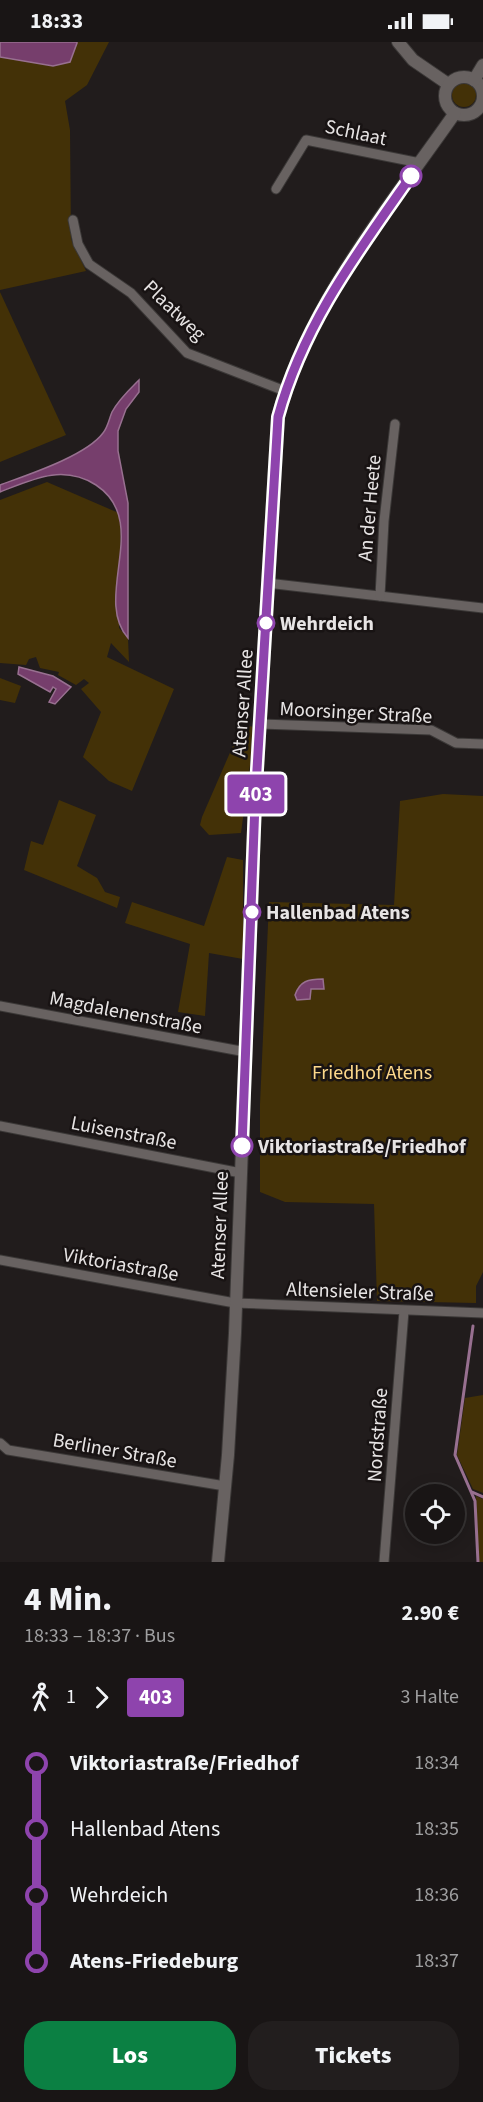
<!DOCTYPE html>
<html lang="de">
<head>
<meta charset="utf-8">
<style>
	:root { --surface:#191515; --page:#221e1e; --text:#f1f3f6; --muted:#9f9fa0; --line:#373434; --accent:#0b8043 }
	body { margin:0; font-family:"Source Sans 3",sans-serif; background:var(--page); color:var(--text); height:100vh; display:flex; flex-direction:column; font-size:22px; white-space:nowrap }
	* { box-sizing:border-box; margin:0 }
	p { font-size:20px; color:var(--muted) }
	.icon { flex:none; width:33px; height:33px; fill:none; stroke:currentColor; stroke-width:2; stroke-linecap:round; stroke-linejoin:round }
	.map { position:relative; height:1520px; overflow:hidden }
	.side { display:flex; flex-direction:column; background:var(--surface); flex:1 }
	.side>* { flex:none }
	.badge { padding:0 12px; border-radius:4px; font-size:21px; line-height:39px }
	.fabs { position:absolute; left:405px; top:1442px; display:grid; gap:12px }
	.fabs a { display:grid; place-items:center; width:60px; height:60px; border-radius:50%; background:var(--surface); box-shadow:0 3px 15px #0003,0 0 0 2px var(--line); font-size:30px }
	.map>.badge { position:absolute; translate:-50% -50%; box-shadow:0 0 0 3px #fff }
	.legs { display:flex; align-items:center; gap:9px; height:66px; padding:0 24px; font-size:20px }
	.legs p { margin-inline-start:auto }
	.summary { display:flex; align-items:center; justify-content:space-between; height:102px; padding:0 24px }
	h1 { font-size:33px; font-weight:800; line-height:45px }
	.button { display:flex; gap:12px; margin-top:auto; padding:12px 24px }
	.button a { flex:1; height:69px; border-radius:24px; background:var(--accent); color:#fff; font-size:24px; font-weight:800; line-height:69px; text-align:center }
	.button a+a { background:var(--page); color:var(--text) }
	ul { padding:0 24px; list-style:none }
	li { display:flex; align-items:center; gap:21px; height:66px; font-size:22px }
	li i { display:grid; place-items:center; width:9px; height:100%; margin:0 8px; background:currentColor }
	li i::after { content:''; width:15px; height:15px; margin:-8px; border:4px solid; border-radius:50%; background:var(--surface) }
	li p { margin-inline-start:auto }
	li:first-child i { background:linear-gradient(#0000 50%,currentColor 0) }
	li:last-child i { background:linear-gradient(currentColor 50%,#0000 0) }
	.status { display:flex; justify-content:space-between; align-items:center; height:42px; padding:0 30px; background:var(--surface); direction:ltr }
	.status svg { height:16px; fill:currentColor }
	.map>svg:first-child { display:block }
	.green { fill:#433107 }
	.water { fill:#763e6c; stroke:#987090; stroke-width:1.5 }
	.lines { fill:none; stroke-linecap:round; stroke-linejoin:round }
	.stream { stroke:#987090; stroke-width:3 }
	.minor-casing { stroke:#3b3837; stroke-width:11 }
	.tertiary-casing { stroke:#3b3837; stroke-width:14 }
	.minor { stroke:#686261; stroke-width:9 }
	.tertiary { stroke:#686261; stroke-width:12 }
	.line-1-casing { stroke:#fff; stroke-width:14 }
	.line-1 { stroke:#8e44ad; stroke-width:9 }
	.stop-1-dot { fill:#fff; stroke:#8e44ad; stroke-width:3 }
	.labels { text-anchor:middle; stroke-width:5; stroke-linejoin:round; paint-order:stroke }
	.street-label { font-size:20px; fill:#e7e4e4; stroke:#181313 }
	.stop-label { font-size:20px; font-weight:bold; fill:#e7e4e4; stroke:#181313; text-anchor:start }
	.park-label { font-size:20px; fill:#fdd88a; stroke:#181313 }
</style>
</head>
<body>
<div class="status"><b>18:33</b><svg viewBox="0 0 49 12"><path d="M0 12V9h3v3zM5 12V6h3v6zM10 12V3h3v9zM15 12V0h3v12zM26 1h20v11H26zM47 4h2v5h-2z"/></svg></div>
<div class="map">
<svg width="483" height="1520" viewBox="0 0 483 1520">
	<rect width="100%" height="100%" fill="#211c1c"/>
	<!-- green -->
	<g class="green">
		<polygon points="77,0 109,0 87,43 65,59 70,88 71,197 86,229 0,248 0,15 53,24 70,19"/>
		<circle cx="464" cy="53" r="12"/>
		<polygon points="0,250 66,393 0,420"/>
		<polygon points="47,440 121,472 119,586 128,596 129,620 111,601 107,615 174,647 132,749 109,739 83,715 101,670 81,647 89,641 84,637 76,643 58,633 59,630 40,626 36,615 29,617 26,623 0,621 0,458"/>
		<polygon points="0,636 21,644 15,661 0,658"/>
		<polygon points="242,683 255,685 241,791 209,793 200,783 202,775"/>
		<polygon points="443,752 483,754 483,1230 476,1244 476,1261 377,1259 374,1162 285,1160 260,1150 260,1062 269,860 394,863 400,759"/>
		<polygon points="59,758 96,773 77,824 97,836 105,850 120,855 117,866 24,828 31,799 43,803"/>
		<polygon points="227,815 243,818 243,917 209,911 205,974 178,970 190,902 125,881 132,860 204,884"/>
		<polygon points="483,1353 483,1451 473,1447 457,1413 465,1356"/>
		<polygon points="476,1454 483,1457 483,1520 479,1520"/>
	</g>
	<!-- water -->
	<g class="water">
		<polygon points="0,0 77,0 77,1 70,20 53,24 0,15"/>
		<path d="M139,338V350L126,367L118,389V409L128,461V596C92,555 152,480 96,443C63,422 33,437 0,450V443C27,433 86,414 103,391C108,385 109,377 112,370C119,357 129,348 139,338Z"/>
		<polygon points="19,625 53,634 71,645 55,662 49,660 56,647 53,645 50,650 18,632"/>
		<path d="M323,937L324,947H311L310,957L297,958L295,953C300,939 308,937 323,937Z"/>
	</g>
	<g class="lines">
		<!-- stream -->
		<g class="stream">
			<polyline points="473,1284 455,1413 475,1459 478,1520"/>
			<polyline points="472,1450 483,1455"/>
		</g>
		<!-- minor casing -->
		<g class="minor-casing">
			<g id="minor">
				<polyline points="482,60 483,61"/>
				<polyline points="276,147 306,98 420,121"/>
				<polyline points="73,178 78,202 89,222 131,251 187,311 285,349"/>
				<polyline points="267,541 483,566"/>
				<polyline points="380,554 384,479 395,382"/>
				<polyline points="261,682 431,688 456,701 483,702"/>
				<polyline points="0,964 246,1010"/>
				<polyline points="0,1084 241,1131"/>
				<polyline points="0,1218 235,1261 483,1271"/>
				<polyline points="0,1401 8,1408 225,1444"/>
				<polyline points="384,1520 404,1269"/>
			</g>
		</g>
		<!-- tertiary casing -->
		<g class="tertiary-casing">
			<g id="tertiary">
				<polyline points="398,0 413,18 448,42"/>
				<circle cx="464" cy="54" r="19"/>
				<polyline points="474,38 483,23"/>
				<path d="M218,1520L228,1413L235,1291L255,761L278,375C309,260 388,167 455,71"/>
			</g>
		</g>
		<!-- minor -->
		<use href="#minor" class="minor"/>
		<!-- tertiary -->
		<use href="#tertiary" class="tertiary"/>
	</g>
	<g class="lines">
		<!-- line-1 casing -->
		<g class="line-1-casing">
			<path id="line-1" d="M242,1104L255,761L278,375C303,283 357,211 411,134"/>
		</g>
		<!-- line-1 -->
		<use href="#line-1" class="line-1"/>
	</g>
	<!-- markers -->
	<g class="stop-1-dot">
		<circle cx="411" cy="134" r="10"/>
		<circle cx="266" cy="581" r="8"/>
		<circle cx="252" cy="870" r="8"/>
		<circle cx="242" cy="1104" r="10"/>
	</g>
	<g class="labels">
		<!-- street labels -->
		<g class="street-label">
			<text transform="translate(356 90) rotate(12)" y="7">Schlaat</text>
			<text transform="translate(175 268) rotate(44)" y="7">Plaatweg</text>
			<text transform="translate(369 466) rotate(-85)" y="7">An der Heete</text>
			<text transform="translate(242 661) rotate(-86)" y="7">Atenser Allee</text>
			<text transform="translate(356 670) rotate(3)" y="7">Moorsinger Straße</text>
			<text transform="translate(126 970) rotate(11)" y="7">Magdalenenstraße</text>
			<text transform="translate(124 1090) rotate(11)" y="7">Luisenstraße</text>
			<text transform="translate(219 1183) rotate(-88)" y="7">Atenser Allee</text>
			<text transform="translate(121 1222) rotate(10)" y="7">Viktoriastraße</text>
			<text transform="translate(360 1249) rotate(2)" y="7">Altensieler Straße</text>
			<text transform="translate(377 1393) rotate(-86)" y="7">Nordstraße</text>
			<text transform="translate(115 1408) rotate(10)" y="7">Berliner Straße</text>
		</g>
		<!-- stop labels -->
		<g class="stop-label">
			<text x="280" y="588">Wehrdeich</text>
			<text x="266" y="877">Hallenbad Atens</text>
			<text x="258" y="1111">Viktoriastraße/Friedhof</text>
		</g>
		<!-- park labels -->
		<g class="park-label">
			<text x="372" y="1037">Friedhof Atens</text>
		</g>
	</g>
</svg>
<div class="fabs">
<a><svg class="icon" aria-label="locate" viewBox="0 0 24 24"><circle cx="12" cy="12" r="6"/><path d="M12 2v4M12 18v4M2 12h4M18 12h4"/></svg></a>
</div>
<b class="badge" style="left:256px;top:752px;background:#8e44ad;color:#fff">403</b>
</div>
<section class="side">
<div class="summary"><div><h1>4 Min.</h1><p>18:33 – 18:37 · Bus</p></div><b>2.90 €</b></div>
<div class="legs"><svg class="icon" aria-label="walk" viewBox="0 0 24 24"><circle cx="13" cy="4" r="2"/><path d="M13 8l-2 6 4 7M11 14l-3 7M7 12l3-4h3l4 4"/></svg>1<svg class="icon" aria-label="forward" viewBox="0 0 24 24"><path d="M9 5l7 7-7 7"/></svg><b class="badge" style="background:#8e44ad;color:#fff">403</b><p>3 Halte</p></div>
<ul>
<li><i style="color:#8e44ad"></i><b>Viktoriastraße/Friedhof</b><p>18:34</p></li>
<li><i style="color:#8e44ad"></i><span>Hallenbad Atens</span><p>18:35</p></li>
<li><i style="color:#8e44ad"></i><span>Wehrdeich</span><p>18:36</p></li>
<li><i style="color:#8e44ad"></i><b>Atens-Friedeburg</b><p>18:37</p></li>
</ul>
<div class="button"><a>Los</a><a>Tickets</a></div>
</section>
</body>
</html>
